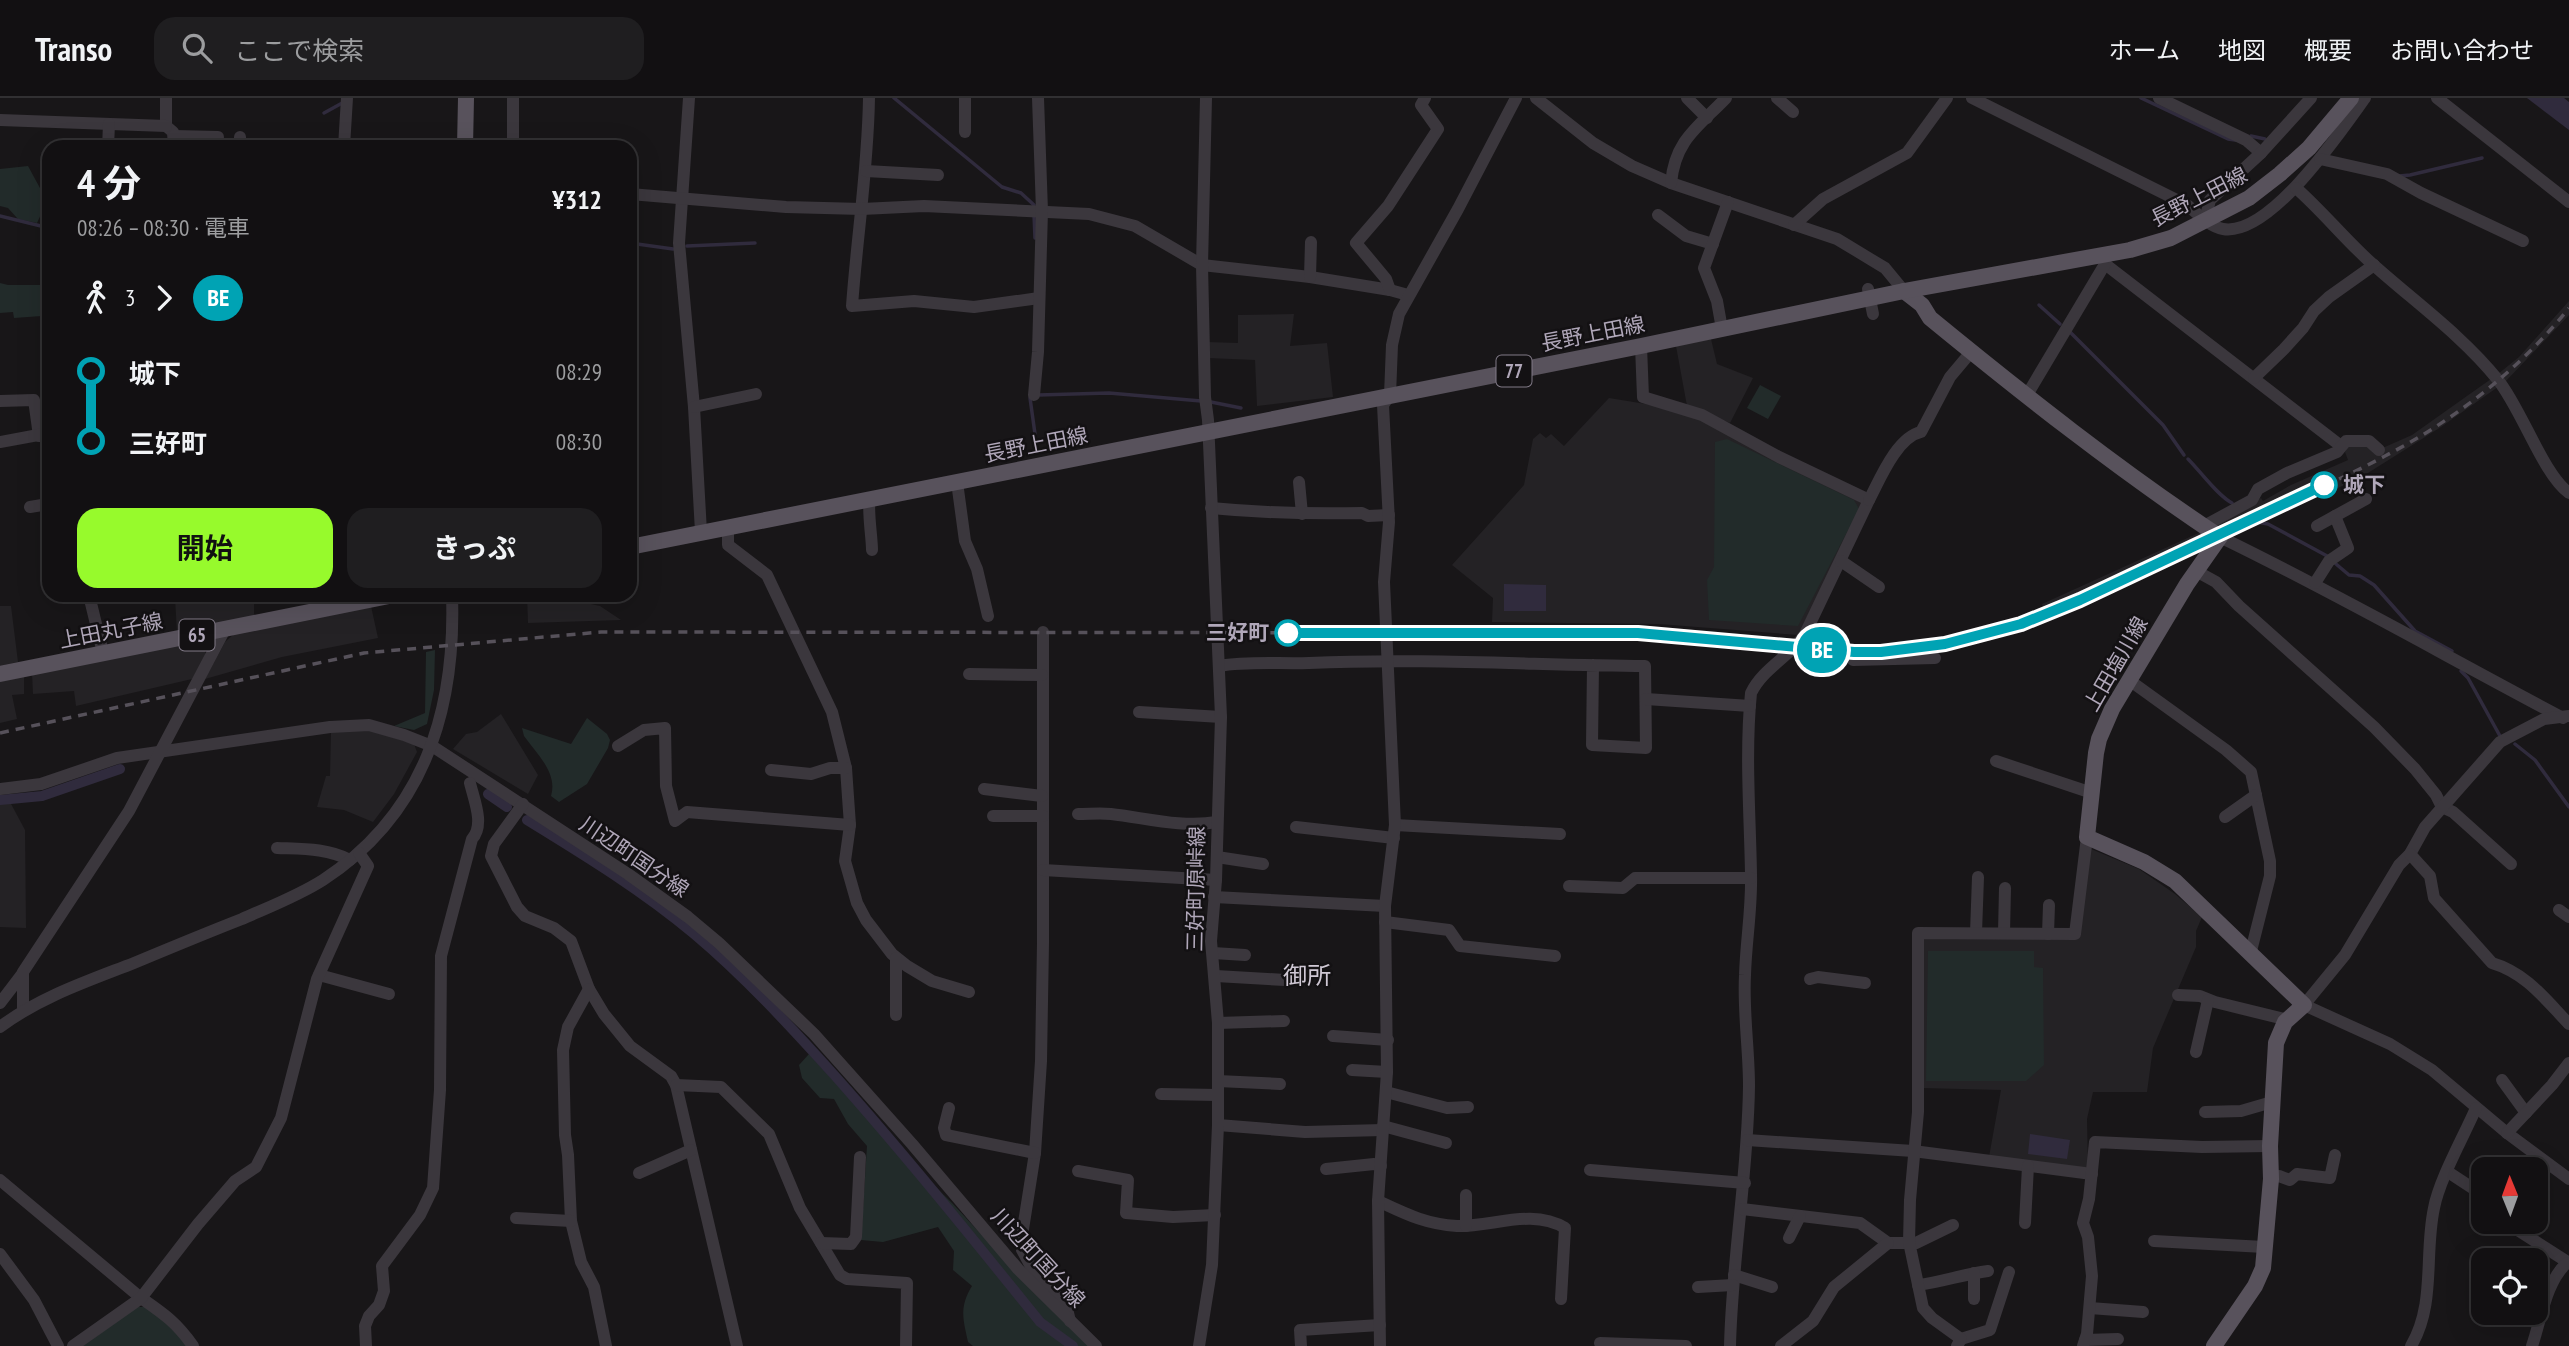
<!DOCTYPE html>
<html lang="ja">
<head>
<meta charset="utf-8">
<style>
	:root { --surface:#121012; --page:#1f1e20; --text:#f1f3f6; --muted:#9c9d9f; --line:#313032; --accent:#97fa2c }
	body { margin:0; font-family:"PT Sans Narrow","Noto Sans JP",sans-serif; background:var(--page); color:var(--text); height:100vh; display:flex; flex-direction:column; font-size:26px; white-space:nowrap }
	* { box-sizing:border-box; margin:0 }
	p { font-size:23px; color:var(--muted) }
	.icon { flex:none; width:38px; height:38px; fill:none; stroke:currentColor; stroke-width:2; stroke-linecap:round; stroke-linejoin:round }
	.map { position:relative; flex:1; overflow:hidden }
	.panel { position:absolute; left:42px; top:42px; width:595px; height:462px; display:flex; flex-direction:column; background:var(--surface); border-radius:21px; box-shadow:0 7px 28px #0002,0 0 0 2px var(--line) }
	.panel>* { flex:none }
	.badge { padding:0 14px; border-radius:23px; font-size:24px; line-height:46px }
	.needle { width:46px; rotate:359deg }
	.tools { position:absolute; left:2471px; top:1059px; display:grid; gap:14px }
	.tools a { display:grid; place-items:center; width:77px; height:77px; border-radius:14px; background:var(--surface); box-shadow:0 7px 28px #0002,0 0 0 2px var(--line); font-size:35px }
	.map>.badge { position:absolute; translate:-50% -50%; box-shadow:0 0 0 4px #fff }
	.legs { display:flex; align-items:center; gap:10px; height:77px; padding:0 35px; font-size:23px }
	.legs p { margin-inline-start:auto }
	.overview { display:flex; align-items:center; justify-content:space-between; height:119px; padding:0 35px }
	h1 { font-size:38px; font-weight:700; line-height:52px }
	.primary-button { display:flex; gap:14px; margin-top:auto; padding:14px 35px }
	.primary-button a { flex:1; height:80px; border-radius:21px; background:var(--accent); color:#111; font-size:28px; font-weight:700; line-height:80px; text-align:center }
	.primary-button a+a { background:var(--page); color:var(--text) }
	ul { padding:0 35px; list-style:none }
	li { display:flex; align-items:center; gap:24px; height:70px; font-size:26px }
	li i { display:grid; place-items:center; width:10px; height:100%; margin:0 9px; background:currentColor }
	li i::after { content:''; width:18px; height:18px; margin:-9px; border:5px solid; border-radius:50%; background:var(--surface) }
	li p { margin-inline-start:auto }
	li:first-child i { background:linear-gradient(#0000 50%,currentColor 0) }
	li:last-child i { background:linear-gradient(currentColor 50%,#0000 0) }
	header { display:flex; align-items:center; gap:42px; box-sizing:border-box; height:98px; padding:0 35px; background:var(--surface); border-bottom:2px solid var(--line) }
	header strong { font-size:33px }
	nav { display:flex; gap:38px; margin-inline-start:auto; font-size:24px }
	.search { width:490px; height:63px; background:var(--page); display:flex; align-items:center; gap:18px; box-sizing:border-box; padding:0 24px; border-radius:21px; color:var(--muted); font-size:26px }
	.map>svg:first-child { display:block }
	.built { fill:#242225 }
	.green { fill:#222b2a }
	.water { fill:#302b3d }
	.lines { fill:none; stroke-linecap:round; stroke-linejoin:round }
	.stream { stroke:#302b3d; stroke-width:3.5 }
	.canal { stroke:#302b3d; stroke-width:10 }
	.minor { stroke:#3b373d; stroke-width:12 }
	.major { stroke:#58525c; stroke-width:16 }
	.rail { stroke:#56515a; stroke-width:3.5; stroke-dasharray:9 7; stroke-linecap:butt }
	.line-1-casing { stroke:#fff; stroke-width:16 }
	.line-1 { stroke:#00a3b4; stroke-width:10 }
	.stop-1-dot { fill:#fff; stroke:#00a3b4; stroke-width:3.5 }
	.labels { text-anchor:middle; stroke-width:5; stroke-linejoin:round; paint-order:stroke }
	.shield { fill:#131113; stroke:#817a87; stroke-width:2 }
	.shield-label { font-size:19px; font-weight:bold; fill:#b0a7b9 }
	.street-label { font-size:21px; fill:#b0a7b9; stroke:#131113 }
	.stop-label { font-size:21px; font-weight:bold; fill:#b0a7b9; stroke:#131113; text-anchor:start }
	.quarter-label { font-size:24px; fill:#cfc8d4; stroke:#131113 }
</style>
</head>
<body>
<header>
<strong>Transo</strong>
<div class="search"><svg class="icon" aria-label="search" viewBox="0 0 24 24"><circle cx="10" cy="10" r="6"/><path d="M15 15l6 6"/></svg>ここで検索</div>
<nav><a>ホーム</a><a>地図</a><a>概要</a><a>お問い合わせ</a></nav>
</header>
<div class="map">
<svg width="2569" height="1248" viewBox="0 0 2569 1248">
	<rect width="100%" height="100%" fill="#181618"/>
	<!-- built -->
	<g class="built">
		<polygon points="2569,203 2569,217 2505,284 2441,329 2360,380 2313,401 2285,408 2237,429 2230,440 2222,437 2093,500 2047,519 2042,506 2225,423 2261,400 2263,403 2291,387 2348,362 2345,354 2349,344 2378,352 2412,337 2498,276 2519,259"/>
		<polygon points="1294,216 1290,248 1327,245 1333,299 1257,308 1255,262 1208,260 1207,244 1238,245 1238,217"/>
		<polygon points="1711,241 1717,266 1753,280 1730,325 1687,308 1676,248"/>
		<polygon points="1609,300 1652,307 1701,320 1865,403 1798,537 1659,526 1492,524 1493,500 1452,467 1524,387 1533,341 1540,335 1546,340 1551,336 1564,348"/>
		<polygon points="220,497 259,497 254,502 254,519 177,534 175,500"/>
		<polygon points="527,497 572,497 582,504 600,508 621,522 528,525"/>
		<polygon points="0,508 11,508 18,564 0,568"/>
		<polygon points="371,508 378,540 282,559 205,581 225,544 234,536"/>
		<polygon points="203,542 206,559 192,581 76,608 74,593 33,596 32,575"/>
		<polygon points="24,576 24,596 12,597 17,621 0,625 0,581"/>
		<polygon points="501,616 538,677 528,696 453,651 466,636 477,634"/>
		<polygon points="370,632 414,646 417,654 394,696 373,724 344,712 317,709 326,678 330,678 331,634"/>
		<polygon points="10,704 25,732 26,830 0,829 0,705"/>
		<polygon points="2091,751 2139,771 2175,796 2202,819 2196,833 2196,849 2153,950 2147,994 2093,994 2087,1021 2088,1071 1989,1059 2001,992 1922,990 1922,838 2073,842"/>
	</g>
	<!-- green -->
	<g class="green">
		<polygon points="28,68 47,103 37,125 18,121 8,110 0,108 0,71"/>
		<polygon points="0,185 8,187 49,187 49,228 43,228 42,218 14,220 13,214 0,215"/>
		<polygon points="1760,287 1781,298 1768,321 1747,310"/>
		<polygon points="1727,341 1854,402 1859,411 1798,528 1709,522 1707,482 1714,469 1715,344"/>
		<polygon points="435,552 434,592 427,626 414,632 394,628 425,615 426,554"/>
		<path d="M587,620L607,636L610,642L608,650L587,686L559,704L551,698C558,675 537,656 524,638L522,630L571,646Z"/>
		<polygon points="1928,853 2034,853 2034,869 2043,870 2044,967 2026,983 1926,983"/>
		<path d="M809,956L888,1042L953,1106L1030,1189L1097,1248H973L968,1244C963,1221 959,1209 972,1188L953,1172L954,1153L938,1129L883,1144L861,1142L867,1048L848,1026L834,1001L820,1000L802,980L799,967Z"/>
		<polygon points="137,1209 153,1209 190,1248 83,1248"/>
	</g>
	<!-- water -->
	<g class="water">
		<polygon points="2527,0 2564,0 2569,4 2569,32"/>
		<polygon points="1504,486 1546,487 1546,513 1504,513"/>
		<polygon points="2030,1036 2070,1042 2067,1061 2028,1056"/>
	</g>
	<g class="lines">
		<!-- stream -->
		<g class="stream">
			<polyline points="894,0 1002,89 1021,95 1034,107"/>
			<polyline points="2141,0 2228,41 2235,42"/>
			<polyline points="324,15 344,4"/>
			<polyline points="2251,38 2265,41"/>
			<polyline points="2399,78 2410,77 2482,60"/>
			<polyline points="1034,117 1035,140"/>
			<polyline points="0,118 49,130"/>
			<polyline points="630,145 673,151"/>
			<polyline points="687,148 755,145"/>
			<polyline points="2039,207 2060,226"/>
			<polyline points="2069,233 2163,327 2184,357"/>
			<polyline points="1038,297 1109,295 1201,303"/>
			<polyline points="1030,300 1035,336"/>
			<polyline points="1211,304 1241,310"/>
			<path d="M2188,361C2201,374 2218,398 2232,405"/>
			<polyline points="2245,427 2257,424 2268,426 2329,459"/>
			<polyline points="2336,466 2349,477 2360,478 2374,487 2415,533 2452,553"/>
			<polyline points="2461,573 2468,580 2500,638"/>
			<polyline points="2515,646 2535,662 2569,709"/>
		</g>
		<!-- canal -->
		<g class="canal">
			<polyline points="488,696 507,709"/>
			<polyline points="0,702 42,698 120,671"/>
			<path d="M527,722C584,757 643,793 694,836C745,879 791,929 836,979C907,1059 973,1141 1040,1224L1073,1248"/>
		</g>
		<!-- minor -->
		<g class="minor">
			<polyline points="166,0 166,28 173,34 174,49"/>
			<polyline points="689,0 679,145 694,309 701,434"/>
			<path d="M869,0C868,70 857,138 852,208L914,203L974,209L1039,200"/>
			<polyline points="965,0 965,34"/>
			<polyline points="1536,0 1593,45 1632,68 1671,85 1837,141 1885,170 1904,193"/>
			<polyline points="1687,0 1707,20"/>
			<polyline points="1777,0 1793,14"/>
			<path d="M1972,0L2187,107C2197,115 2210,129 2223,131C2270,139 2341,33 2365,0"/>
			<polyline points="2159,0 2246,42 2261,55"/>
			<polyline points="2437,0 2569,104"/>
			<polyline points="0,22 166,28"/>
			<polyline points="174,38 218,39"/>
			<polyline points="240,39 240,49"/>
			<polyline points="108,49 109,26"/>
			<polyline points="344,49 347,0"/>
			<polyline points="513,49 513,0"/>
			<polyline points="2320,61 2387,76 2421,95 2523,143"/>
			<polyline points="866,73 938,77"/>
			<path d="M1671,85C1675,42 1698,29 1726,0"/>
			<path d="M2296,90C2322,113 2343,139 2368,162C2412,202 2461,236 2498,282C2522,312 2543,376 2569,395"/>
			<polyline points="630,96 786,109 862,111 924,108 1089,116 1135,128 1202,167 1310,179 1390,192 1408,197"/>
			<polyline points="1658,117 1686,138 1713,146"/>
			<polyline points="2205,122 2210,102 2261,55 2311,0"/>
			<polyline points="1794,127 1823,101 1907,55 1947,0"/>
			<polyline points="2105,166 2341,348"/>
			<polyline points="1310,179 1311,144"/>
			<polyline points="1868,191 1873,216"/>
			<polyline points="1390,192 1386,181 1356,145 1388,108 1438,31 1421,7 1425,0"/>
			<polyline points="1722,231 1717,203 1704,170 1728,104"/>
			<path d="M1641,248L1643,299L1702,317L1779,359L1869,402L1805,536C1790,559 1763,570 1751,595C1745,655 1750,716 1751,776C1752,810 1746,843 1745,877C1743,914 1749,951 1749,988C1748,1075 1732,1161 1730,1248"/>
			<polyline points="2254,280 2284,251 2303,230 2314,213 2329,199 2374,167"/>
			<polyline points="1034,297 1038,254 1042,113 1038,0"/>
			<polyline points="2027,297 2105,166 2103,158"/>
			<polyline points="0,303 34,302 39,338"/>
			<polyline points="694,309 756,296"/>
			<polyline points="0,344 49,335"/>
			<polyline points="957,384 965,443 977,471 988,518"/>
			<polyline points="1299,384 1302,416"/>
			<path d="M870,400C867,410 872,439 872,452"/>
			<path d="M1869,402C1880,381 1897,339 1921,334L1950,279L1971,254"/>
			<polyline points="30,409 48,406 49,409"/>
			<path d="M1211,410C1262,415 1311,416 1362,415L1368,418L1389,417"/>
			<polyline points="2204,428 2252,402 2258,391 2287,375 2337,354 2346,343 2369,343 2379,352"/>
			<polyline points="2317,428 2366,401"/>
			<polyline points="728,430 728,447 767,477 832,614 846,670 848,699 850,727 845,763 857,805 866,822 892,856 907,868 932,883 969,894"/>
			<path d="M2220,439C2336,495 2449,560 2563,620"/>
			<polyline points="1841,463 1879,489"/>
			<polyline points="2196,473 2216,484 2239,508 2374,629 2415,671 2436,697 2442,709 2453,714 2511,766"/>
			<polyline points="2315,485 2329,463 2348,450 2335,418"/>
			<polyline points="89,497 103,555"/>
			<polyline points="1043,534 1043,845 1041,963 1035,1055 1023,1131 1022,1152 1034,1174 1066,1207 1070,1223"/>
			<polyline points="1853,562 1935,560"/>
			<path d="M1219,568C1248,563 1279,566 1309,565C1421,560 1534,567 1645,568L1646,650L1592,647L1593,567"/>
			<polyline points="969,576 1042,577"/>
			<polyline points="2129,582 2226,652 2251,674 2270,763 2270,778 2251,853"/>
			<polyline points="1646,601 1750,608"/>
			<polyline points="1139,614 1221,619"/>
			<polyline points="2569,618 2544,621 2500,644 2425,729 2410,756 2399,767 2345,857 2304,907 2390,946 2432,972 2507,1035 2569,1081"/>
			<polyline points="618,648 644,632 665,630 666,688 675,723 687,714 850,727"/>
			<polyline points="1996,663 2092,695"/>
			<polyline points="771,672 811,676 830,670 846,670"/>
			<polyline points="0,691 41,686 117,660 330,629 369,627 404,637 432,648 628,776 688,819 719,845 814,936 912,1046 1018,1171 1096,1248"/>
			<polyline points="984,691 1042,698"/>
			<polyline points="523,706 494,746 491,758 517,809 525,818 554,830 571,843 589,891 604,916 630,948 671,978 676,987 737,1248"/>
			<path d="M1078,716C1089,716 1101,715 1111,716C1146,720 1182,730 1217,724"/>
			<polyline points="993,718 1043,718"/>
			<polyline points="2225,719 2256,697"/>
			<polyline points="1395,727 1560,736"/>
			<polyline points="1296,729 1394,740"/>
			<path d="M277,750C302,751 327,750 350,762"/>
			<path d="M2410,756L2430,778L2434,800L2492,865C2526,875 2545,901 2569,926"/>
			<polyline points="1217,759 1263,766"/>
			<polyline points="1043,772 1216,782"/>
			<polyline points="1569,788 1623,790 1635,780 1751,780"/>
			<polyline points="1214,799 1385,808"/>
			<polyline points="2559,812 2569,819"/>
			<polyline points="1385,824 1449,832 1460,848 1555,858"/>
			<polyline points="1976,835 1978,779"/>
			<polyline points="2004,835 2005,790"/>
			<polyline points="2048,836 2049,807"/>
			<polyline points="1213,855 1245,857"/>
			<polyline points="319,877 389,896"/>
			<polyline points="1216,878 1285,882"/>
			<polyline points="1810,881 1818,879 1865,885"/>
			<polyline points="589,891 568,929 563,952 565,1037 568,1057 571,1123 581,1164 594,1189 606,1248"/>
			<polyline points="2178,897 2200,898 2215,904 2288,922"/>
			<polyline points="0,905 23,875"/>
			<polyline points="23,913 23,874 129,713 224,533"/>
			<polyline points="896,917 896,860"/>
			<polyline points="1218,925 1284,923"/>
			<path d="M0,929C40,899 88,883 134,865C170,850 206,835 242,821C269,809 298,798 323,782C424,716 456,613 452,497"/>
			<polyline points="1333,938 1388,942"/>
			<polyline points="2196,954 2208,902"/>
			<polyline points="1352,972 1387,974"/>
			<polyline points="2502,982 2526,1015"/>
			<polyline points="1218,983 1280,986"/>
			<polyline points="676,987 721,989 769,1036 800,1110 840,1177 847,1181 907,1185 906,1248"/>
			<polyline points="1386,994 1447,1010 1468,1009"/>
			<polyline points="1161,996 1218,997"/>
			<polyline points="949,1010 944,1030 946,1037 1035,1055"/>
			<polyline points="2205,1014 2241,1013 2272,1004"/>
			<polyline points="1218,1027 1305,1034 1383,1032"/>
			<polyline points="1383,1028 1446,1045"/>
			<polyline points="2507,1035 2552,987 2569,965"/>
			<polyline points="1747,1042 1913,1053 2092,1076"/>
			<polyline points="1326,1071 1374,1066 1381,1068"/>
			<polyline points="1590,1072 1745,1085"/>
			<polyline points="1078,1073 1128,1082 1126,1115 1173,1119 1215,1117"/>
			<polyline points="2448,1074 2483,1097"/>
			<polyline points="639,1075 691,1052"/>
			<polyline points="2271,1081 2279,1078 2290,1082 2297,1076 2330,1080 2335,1057"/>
			<path d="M0,1082L141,1200C164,1216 176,1224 193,1248"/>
			<path d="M1378,1103C1406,1116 1425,1126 1457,1128C1492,1129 1532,1110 1565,1130L1561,1201"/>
			<polyline points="1742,1111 1860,1125 1888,1145 1916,1145 1953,1127"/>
			<polyline points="516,1120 571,1123"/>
			<polyline points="2505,1124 2569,1165"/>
			<polyline points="2025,1125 2028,1068"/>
			<polyline points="1466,1128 1466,1097"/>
			<polyline points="1789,1140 1800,1118"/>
			<polyline points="2154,1143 2264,1149"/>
			<polyline points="821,1145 851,1146 856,1139 860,1059"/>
			<polyline points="0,1156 34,1202 58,1248"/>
			<polyline points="1734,1177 1772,1189"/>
			<path d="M1918,1187C1942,1184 1964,1176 1988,1173"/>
			<polyline points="1698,1189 1733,1187"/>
			<polyline points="1974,1201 1974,1175"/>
			<polyline points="2090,1210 2143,1214"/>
			<polyline points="1961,1241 1990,1232 2009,1174"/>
			<polyline points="2085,1242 2118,1241"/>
			<polyline points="1600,1245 1686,1248"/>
			<polyline points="73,1248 141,1200 198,1126 235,1083 256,1069 281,1020 317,881 368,768 359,755"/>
			<path d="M366,1248L365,1228L369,1218L379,1207L384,1193L382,1168L420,1117L433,1090L440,992L441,858L472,741C485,727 474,702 470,685"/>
			<polyline points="1199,1248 1212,1167 1218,1027 1218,925 1211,843 1216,782 1221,619 1208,322 1205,299 1202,167 1206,0"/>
			<polyline points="1301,1248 1300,1232 1380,1227"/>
			<polyline points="1380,1248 1378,1103 1387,974 1385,808 1395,727 1384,484 1389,424 1383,307 1390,297 1392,247 1399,216 1458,111 1516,0"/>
			<polyline points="1781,1248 1813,1223 1834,1189 1888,1145"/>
			<polyline points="1957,1248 1961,1241 1932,1220 1923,1210 1909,1144 1910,1102 1918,1014 1918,835 2075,836 2087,739"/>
			<polyline points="2083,1248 2087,1236 2092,1178 2088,1139 2083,1125 2089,1101 2095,1044 2202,1049 2270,1048"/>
			<path d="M2411,1248C2436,1206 2424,1156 2434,1110C2439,1082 2464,1038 2476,1010"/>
			<path d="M2532,1248C2541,1222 2546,1183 2567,1165"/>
		</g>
		<!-- major -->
		<g class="major">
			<polyline points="465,49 466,0"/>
			<path d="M1904,193L1922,207L1930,220C2024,297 2119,372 2220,439L2187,486L2112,611L2099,641L2096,655L2087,739L2144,764L2175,783L2304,907L2285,924L2276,945L2270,1048L2271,1081L2263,1170L2255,1188L2214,1248"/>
			<polyline points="630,449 1641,248 1904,193 2130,152 2171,140 2249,100 2280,76 2309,50 2351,0"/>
			<polyline points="0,576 394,497"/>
		</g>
		<!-- rail -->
		<path class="rail" d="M0,635L364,555L601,534L1638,535L1854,554C1910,553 1966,543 2020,526C2087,505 2153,466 2217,436C2273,410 2331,387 2385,358C2455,322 2520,271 2569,210"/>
	</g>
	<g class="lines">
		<!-- line-1 casing -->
		<g class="line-1-casing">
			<polyline id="line-1" points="1288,535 1638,535 1854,554 1881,554 1945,546 2021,526 2080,502 2324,387"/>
		</g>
		<!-- line-1 -->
		<use href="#line-1" class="line-1"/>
	</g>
	<!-- markers -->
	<g class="stop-1-dot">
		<circle cx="2324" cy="387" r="12"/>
		<circle cx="1288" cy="535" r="12"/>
	</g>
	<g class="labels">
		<!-- shield labels -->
		<g class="shield">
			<rect x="1496.5" y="257.5" width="35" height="31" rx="5"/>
			<rect x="179.5" y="521.5" width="35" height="31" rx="5"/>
		</g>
		<g class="shield-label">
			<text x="1514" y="280">77</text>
			<text x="197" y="544">65</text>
		</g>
		<!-- street labels -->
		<g class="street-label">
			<text transform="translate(2199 99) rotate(-27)" y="7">長野上田線</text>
			<text transform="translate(1593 236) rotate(-11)" y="7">長野上田線</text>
			<text transform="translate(1036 347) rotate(-11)" y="7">長野上田線</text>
			<text transform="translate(111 533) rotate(-11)" y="7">上田丸子線</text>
			<text transform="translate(2116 566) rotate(-60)" y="7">上田塩川線</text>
			<text transform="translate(634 759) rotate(34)" y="7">川辺町国分線</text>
			<text transform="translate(1196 791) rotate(-89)" y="7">三好町原峠線</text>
			<text transform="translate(1038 1160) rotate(47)" y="7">川辺町国分線</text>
		</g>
		<!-- stop labels -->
		<g class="stop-label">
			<text x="2343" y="394">城下</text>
			<text x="1269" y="542" text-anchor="end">三好町</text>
		</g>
		<!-- quarter labels -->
		<g class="quarter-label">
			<text x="1307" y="886">御所</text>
		</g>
	</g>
</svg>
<div class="tools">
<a><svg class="needle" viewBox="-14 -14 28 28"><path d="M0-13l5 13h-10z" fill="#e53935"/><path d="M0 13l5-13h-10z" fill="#9c9d9f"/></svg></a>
<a><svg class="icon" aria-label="locate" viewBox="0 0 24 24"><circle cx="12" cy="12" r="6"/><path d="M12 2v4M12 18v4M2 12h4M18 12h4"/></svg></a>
</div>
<b class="badge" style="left:1822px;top:552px;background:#00a3b4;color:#fff">BE</b>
<section class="panel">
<div class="overview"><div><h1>4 分</h1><p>08:26 – 08:30 · 電車</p></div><b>¥312</b></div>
<div class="legs"><svg class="icon" aria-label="walk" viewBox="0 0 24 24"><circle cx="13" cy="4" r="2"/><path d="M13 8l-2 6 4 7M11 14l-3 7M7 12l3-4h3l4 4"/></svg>3<svg class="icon" aria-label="forward" viewBox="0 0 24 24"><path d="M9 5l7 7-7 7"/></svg><b class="badge" style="background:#00a3b4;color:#fff">BE</b></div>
<ul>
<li><i style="color:#00a3b4"></i><b>城下</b><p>08:29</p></li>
<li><i style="color:#00a3b4"></i><b>三好町</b><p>08:30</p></li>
</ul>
<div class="primary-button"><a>開始</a><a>きっぷ</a></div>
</section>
</div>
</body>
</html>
